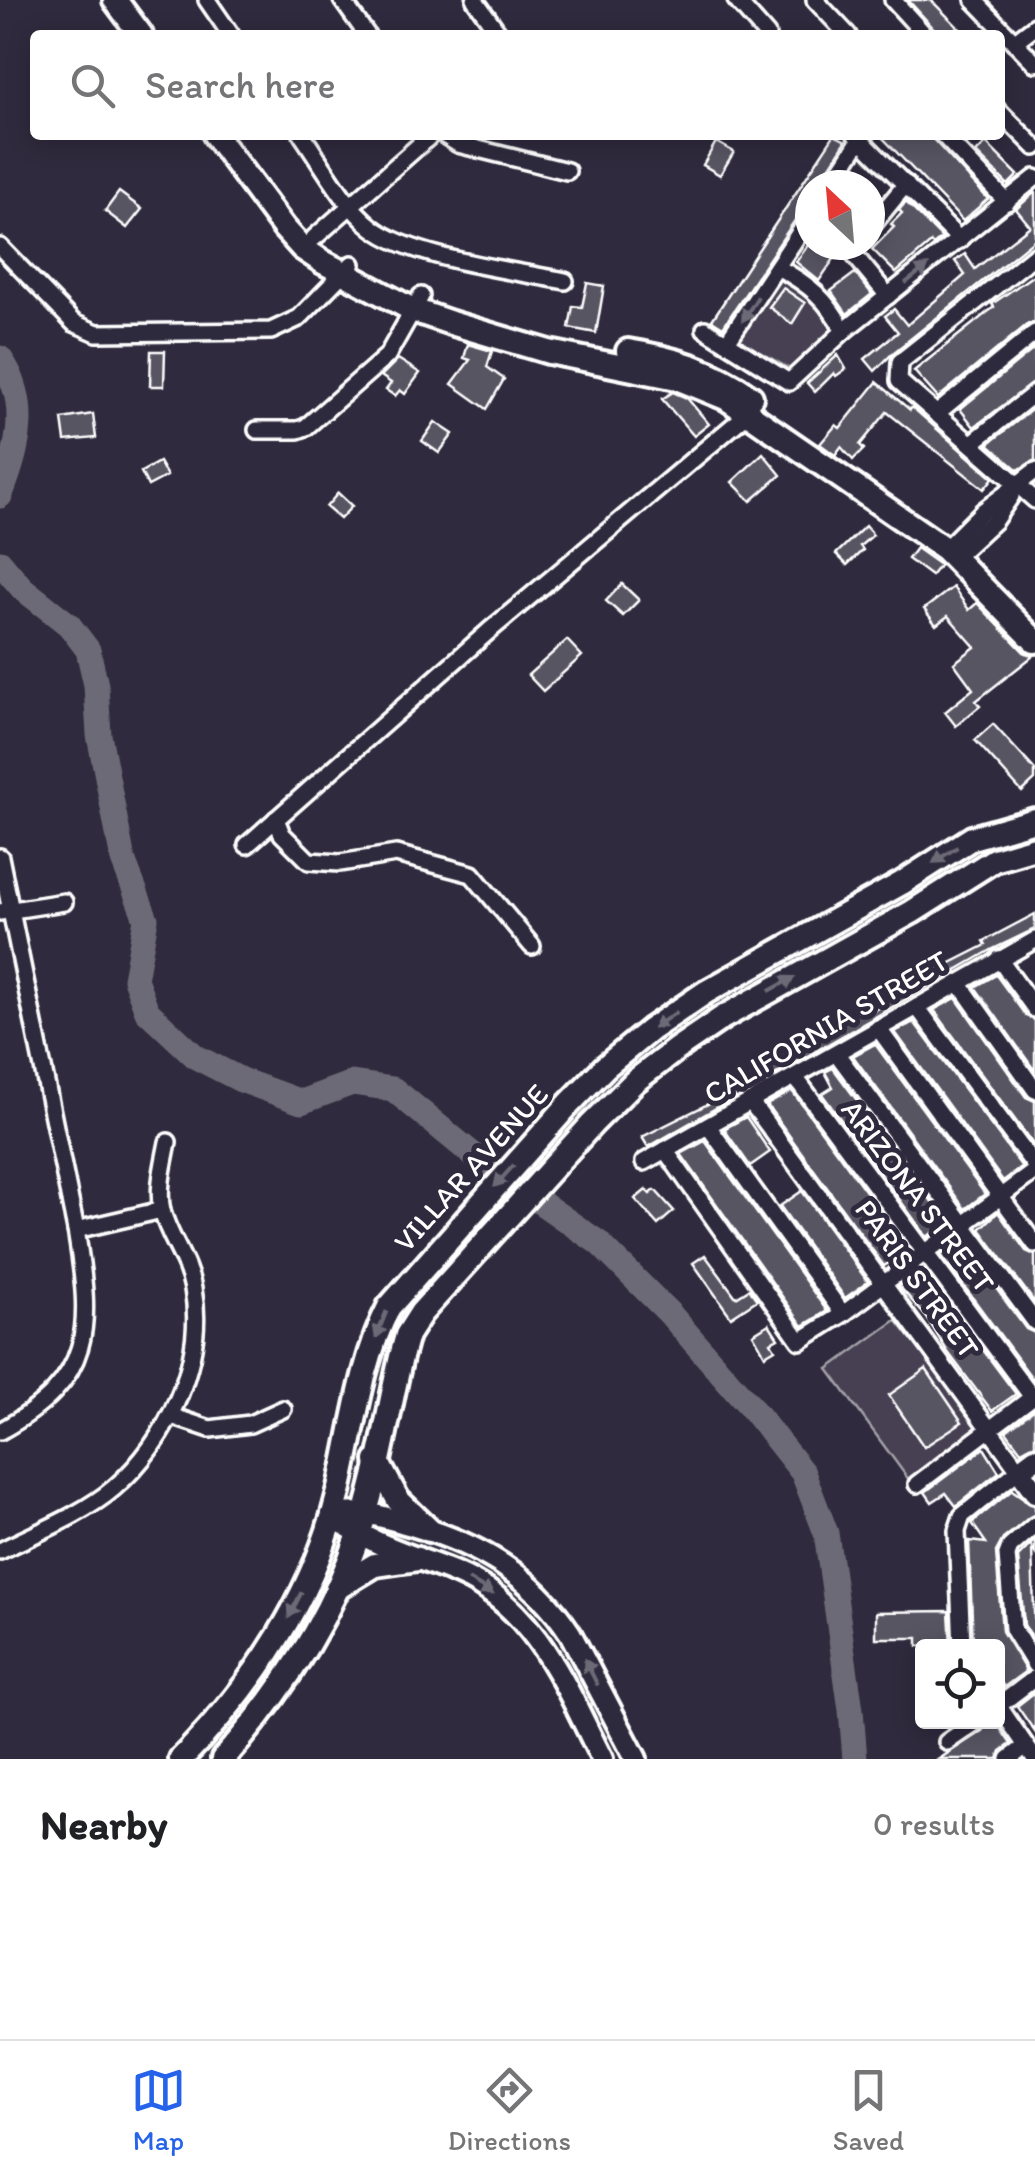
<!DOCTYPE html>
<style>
body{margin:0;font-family:Itim,sans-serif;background:#f6f6f6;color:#202124}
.controls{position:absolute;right:30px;bottom:30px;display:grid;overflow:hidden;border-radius:10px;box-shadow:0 5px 25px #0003}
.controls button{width:90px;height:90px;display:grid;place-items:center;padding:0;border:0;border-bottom:2px solid #e0e0e0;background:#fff;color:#202124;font:50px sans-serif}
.compass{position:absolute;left:795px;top:170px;width:90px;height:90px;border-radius:50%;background:#fff;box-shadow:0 5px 25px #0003;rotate:334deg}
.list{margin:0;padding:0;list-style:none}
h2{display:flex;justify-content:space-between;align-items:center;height:130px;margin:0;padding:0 40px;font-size:42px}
h2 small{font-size:32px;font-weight:400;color:#757577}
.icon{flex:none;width:55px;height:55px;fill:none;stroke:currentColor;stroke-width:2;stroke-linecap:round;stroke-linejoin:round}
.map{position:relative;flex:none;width:1035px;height:1759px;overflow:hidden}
.search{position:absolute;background:#fff;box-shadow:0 5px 25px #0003;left:30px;right:30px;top:30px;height:110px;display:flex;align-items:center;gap:25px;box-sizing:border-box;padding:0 35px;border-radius:10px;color:#757577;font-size:38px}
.sheet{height:280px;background:#fff}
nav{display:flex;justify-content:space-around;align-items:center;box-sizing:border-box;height:140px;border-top:2px solid #e0e0e0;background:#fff;font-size:28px;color:#757577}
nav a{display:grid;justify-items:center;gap:5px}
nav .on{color:#2563eb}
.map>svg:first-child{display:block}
.green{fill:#464152;stroke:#a2a0a8;stroke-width:2.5}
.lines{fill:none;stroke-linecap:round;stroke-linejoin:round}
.river{stroke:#6d6a77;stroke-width:25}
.building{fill:#595564;stroke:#fff;stroke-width:2.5}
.minor-casing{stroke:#fff;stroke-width:22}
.tertiary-casing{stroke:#fff;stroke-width:28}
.secondary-casing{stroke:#fff;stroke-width:30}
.minor{stroke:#2f2a3d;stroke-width:15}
.tertiary{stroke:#2f2a3d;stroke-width:20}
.secondary{stroke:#2f2a3d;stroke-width:22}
.oneway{fill:#6d6a77}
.labels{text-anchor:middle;stroke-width:10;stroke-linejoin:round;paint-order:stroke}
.street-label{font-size:30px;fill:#fff;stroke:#2f2a3d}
</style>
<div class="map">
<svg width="1035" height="1759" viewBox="0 0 1035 1759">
<rect width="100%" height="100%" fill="#2f2a3d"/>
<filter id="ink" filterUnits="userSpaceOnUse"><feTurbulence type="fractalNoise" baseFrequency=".01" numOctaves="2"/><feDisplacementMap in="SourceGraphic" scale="20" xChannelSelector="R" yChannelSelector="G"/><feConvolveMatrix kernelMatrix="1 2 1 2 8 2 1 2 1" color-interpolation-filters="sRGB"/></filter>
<g filter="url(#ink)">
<g class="green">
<path d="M779 273 814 296 836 330 790 369 736 338Z"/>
<path d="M896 1320 980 1426 909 1480 828 1369Z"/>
</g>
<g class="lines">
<g class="river">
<path d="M0 358C31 401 19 450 0 496"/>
<path d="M0 562 22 588 69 625 88 650 96 685 99 735 123 860 146 919 135 979 147 1011 196 1057 241 1080 301 1102 352 1083 393 1089 477 1158 599 1243 670 1314 749 1405 803 1473 826 1533 851 1710 855 1759"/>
</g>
</g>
<g class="building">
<path d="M908 0H931L966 35H940Z"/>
<path d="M834 135 846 141 818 185H810V198L723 327 712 320Z"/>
<path d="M880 135H929L988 199 963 221Z"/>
<path d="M716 142 734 152 720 175 703 165Z"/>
<path d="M986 143 1018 175 1008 185 976 153Z"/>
<path d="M119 192 142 209 127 228 105 211Z"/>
<path d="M1035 192V239L893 353 875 371 865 359 898 332 885 316 894 309 907 325 965 275 955 261 965 254 975 269 1030 226 1016 209Z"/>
<path d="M906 202 942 238 933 245 931 243 896 273 872 249 894 227 891 224 902 213 899 210Z"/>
<path d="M808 245H827L838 253 819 281 796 262Z"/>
<path d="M855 273 872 294 847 314 831 291Z"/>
<path d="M1035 274V322L1028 324 938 398 914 371 994 307 992 304Z"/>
<path d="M587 283 604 286 596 333 569 328 573 306 582 307Z"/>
<path d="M783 288 805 303 792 324 769 307Z"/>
<path d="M468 344 492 351 487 367 504 379 487 409 452 384 470 360 464 358Z"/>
<path d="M1035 348V382L974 427 960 409Z"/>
<path d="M151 351H165L164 386H150Z"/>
<path d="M838 355 846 369 836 376 834 373 815 392 807 383Z"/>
<path d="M398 359 420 373 405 394 400 390 395 396 386 390 391 383 381 376Z"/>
<path d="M877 382 910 410 912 407 993 478 984 489 887 412 860 445 864 449 853 460 841 447 835 455 820 444 836 425 840 428Z"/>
<path d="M673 392 687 398 709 424 694 436 662 399Z"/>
<path d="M1035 407V460L1018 470 988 444Z"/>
<path d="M93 414 96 438 65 441 62 419Z"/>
<path d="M435 422 453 434 439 453 422 441Z"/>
<path d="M763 453 781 475 751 501 732 482Z"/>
<path d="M159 462 167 476 148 486 141 472Z"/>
<path d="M338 493 352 506 340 519 326 507Z"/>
<path d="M865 526 873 535 860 546 863 550 847 565 836 554Z"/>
<path d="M916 548 940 565 931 576 908 559Z"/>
<path d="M622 584 639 600 623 616 606 601Z"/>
<path d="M953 587 969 610 977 603 1024 652 1033 656 976 701 980 706 956 726 945 712 973 689 954 663 975 647 948 616 936 625 924 609Z"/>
<path d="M567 640 582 656 543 691 528 675Z"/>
<path d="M993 724 1035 770V780L1022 792 975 740Z"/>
<path d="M1035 914V929L993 949 757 1085 752 1076 856 1014 865 1011 867 1014 901 995 898 990 911 983 986 945 984 941Z"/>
<path d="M996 975 1026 1016 1035 1020V1071L975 987Z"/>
<path d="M956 998 1026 1097 1035 1101V1147L934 1010Z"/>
<path d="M914 1022 1022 1167 1003 1181 895 1032Z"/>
<path d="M875 1044 985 1194 965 1209 853 1056Z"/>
<path d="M833 1068 947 1222 927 1237 822 1094 833 1087 825 1072Z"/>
<path d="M792 1091 909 1250 884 1266 767 1105Z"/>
<path d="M732 1092 735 1097 648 1147 642 1137Z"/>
<path d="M746 1117 770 1152 750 1166 724 1129Z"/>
<path d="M705 1141 827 1311 803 1326 681 1154Z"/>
<path d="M646 1190 650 1194 655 1190 674 1211 658 1225 635 1199Z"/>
<path d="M802 1191 868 1282 845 1298 780 1206Z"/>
<path d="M998 1212 1026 1251 1035 1255V1303L980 1229Z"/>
<path d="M962 1242 1026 1329 1035 1333 1034 1381 941 1255Z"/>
<path d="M705 1255 736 1297 749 1289 757 1300 731 1317 693 1263Z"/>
<path d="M924 1271 1016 1394 992 1411 947 1351 927 1318 899 1286Z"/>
<path d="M769 1324 778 1338 771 1342 775 1349 765 1355 753 1334Z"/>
<path d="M926 1369 962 1422 924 1447 889 1395Z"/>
<path d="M1035 1409V1444L1021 1451 1006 1431Z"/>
<path d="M984 1448 999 1472 956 1506 946 1493 932 1502 925 1492Z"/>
<path d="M1012 1490 1035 1506V1514L1003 1539 996 1552 1002 1631 1026 1671 1004 1687 998 1678V1646H973L969 1541 986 1543 972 1523Z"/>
<path d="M1035 1540V1553L1032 1548 1035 1643 1024 1625 1018 1557Z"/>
<path d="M949 1611 951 1646H918V1638H876V1612Z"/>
<path d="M1035 1692V1732L1017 1706Z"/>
<path d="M987 1722H996L1011 1744 1001 1751 998 1759H939L982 1731Z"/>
</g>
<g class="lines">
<g class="minor-casing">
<g id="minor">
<path d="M207 0 231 35"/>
<path d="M342 0 367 35"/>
<path d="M475 0 500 35"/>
<path d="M736 0 767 35"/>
<path d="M815 0 848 35"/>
<path d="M893 0 925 35"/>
<path d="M974 0 1035 63"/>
<path d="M1014 42 1035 26"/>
<path d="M1000 112 1035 147"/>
<path d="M302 135C323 165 343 204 372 227 410 258 515 271 565 281"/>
<path d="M444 135 458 144 567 171"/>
<path d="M856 135 960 240"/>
<path d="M943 135 1007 202"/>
<path d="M831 185 860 140"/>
<path d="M870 228 906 184"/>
<path d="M314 238 431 135"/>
<path d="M846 245 888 296"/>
<path d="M0 247 74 323 97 333 271 331 299 318 352 264"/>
<path d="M1035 255 900 362 899 381 1035 500"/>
<path d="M777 267C809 284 827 299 844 331"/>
<path d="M705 329 789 382 844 331 1035 178"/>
<path d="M727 342 810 217"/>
<path d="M936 414 1035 333"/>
<path d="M257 430H298L306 427 387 356 421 296"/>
<path d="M972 443 1035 393"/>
<path d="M945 549 983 511 1035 471"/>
<path d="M954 558 994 521 1011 496"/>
<path d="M276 819 282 834 309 861 340 863 396 854 472 874 532 946"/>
<path d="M247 845 489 631 752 410"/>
<path d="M0 857 76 1230C92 1327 95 1379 0 1431"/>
<path d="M0 912 64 902"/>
<path d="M999 959 1035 1009"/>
<path d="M959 983 1035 1090"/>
<path d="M917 1007 1035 1166"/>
<path d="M878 1028 1035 1244"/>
<path d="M837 1054 1035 1322"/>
<path d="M795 1077 1032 1397"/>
<path d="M750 1101 1019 1470 962 1516 957 1531 962 1646"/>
<path d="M708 1126 843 1314"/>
<path d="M665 1150 800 1341 843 1314 1035 1171"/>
<path d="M644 1162 1035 940"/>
<path d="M76 1230 162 1210"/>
<path d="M171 1416 210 1429 250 1424 283 1409"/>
<path d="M917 1484 1035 1395"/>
<path d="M1035 1525 1010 1547 1007 1555 1013 1629 1035 1665"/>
<path d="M0 1551C36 1533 84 1514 114 1488 167 1442 206 1360 193 1289 188 1260 169 1238 162 1211 157 1189 164 1163 168 1142"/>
<path d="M998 1705 1035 1759"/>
<path d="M998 1706 1035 1678"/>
<path d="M947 1742 976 1722"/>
<path d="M1009 1759 1026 1746"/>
</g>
</g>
<g class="tertiary-casing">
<g id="tertiary">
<path d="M1035 1458 1019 1470 1035 1492"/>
<path d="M332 1515C370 1510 379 1516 415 1526 480 1545 532 1575 570 1633L636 1759"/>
<path d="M332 1515C371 1546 412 1555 458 1574 536 1607 566 1688 602 1759"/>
</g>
</g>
<g class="secondary-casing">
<g id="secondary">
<path d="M115 0 141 35"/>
<path d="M215 135 284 228 302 248 323 262 413 310 451 323 549 352 677 378 726 398 945 549 1035 641"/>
<path d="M628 351C673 358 714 370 751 397"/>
<path d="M377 1461 398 1500 429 1530"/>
<path d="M337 1588 375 1565 417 1559"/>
<path d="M181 1759C254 1685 315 1594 339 1492 353 1433 361 1361 389 1307L569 1104 605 1067 650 1030 706 992 902 883 972 838 1035 820"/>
<path d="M223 1759C282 1693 329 1621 358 1537 378 1479 387 1417 401 1357L407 1335 421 1313 592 1124 635 1081 678 1048 722 1018 912 912 994 860 1035 848"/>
</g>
</g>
<use href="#minor" class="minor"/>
<use href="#tertiary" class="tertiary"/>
<use href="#secondary" class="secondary"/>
</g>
<defs><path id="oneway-solid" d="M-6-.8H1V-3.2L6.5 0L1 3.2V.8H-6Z" transform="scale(2.5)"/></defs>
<g class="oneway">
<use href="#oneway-solid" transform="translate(917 274) rotate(-38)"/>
<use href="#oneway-solid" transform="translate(750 309) rotate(123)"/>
<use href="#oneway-solid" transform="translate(945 855) rotate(147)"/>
<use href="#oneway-solid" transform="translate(782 984) rotate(-29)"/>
<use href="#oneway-solid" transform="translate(665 1020) rotate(146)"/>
<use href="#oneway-solid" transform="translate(504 1176) rotate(132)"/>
<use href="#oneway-solid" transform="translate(381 1325) rotate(112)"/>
<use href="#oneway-solid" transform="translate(481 1587) rotate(31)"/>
<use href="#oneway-solid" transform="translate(295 1605) rotate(117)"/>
<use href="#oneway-solid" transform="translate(591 1672) rotate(-117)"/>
</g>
</g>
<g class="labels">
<g class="street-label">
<text transform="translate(826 1027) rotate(-30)" y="10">CALIFORNIA STREET</text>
<text transform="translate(471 1168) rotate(-48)" y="10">VILLAR AVENUE</text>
<text transform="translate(918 1196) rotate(53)" y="10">ARIZONA STREET</text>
<text transform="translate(917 1279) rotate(54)" y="10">PARIS STREET</text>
</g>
</g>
</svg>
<div class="controls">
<button><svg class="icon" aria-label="locate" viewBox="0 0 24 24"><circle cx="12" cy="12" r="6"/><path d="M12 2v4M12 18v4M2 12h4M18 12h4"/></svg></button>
</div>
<svg class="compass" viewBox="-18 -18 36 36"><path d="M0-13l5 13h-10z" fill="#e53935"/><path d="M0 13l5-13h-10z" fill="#757577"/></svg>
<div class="search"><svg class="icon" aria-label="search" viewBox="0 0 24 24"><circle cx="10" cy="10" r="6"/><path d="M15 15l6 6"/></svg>Search here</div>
</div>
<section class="sheet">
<h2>Nearby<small>0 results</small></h2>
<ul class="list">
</ul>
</section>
<nav>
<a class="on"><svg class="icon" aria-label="map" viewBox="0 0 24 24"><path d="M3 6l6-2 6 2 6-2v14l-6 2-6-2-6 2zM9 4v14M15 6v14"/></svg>Map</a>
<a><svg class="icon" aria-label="directions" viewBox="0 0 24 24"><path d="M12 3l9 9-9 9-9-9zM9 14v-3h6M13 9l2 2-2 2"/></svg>Directions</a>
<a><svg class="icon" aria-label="saved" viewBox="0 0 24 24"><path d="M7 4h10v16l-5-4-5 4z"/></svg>Saved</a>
</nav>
